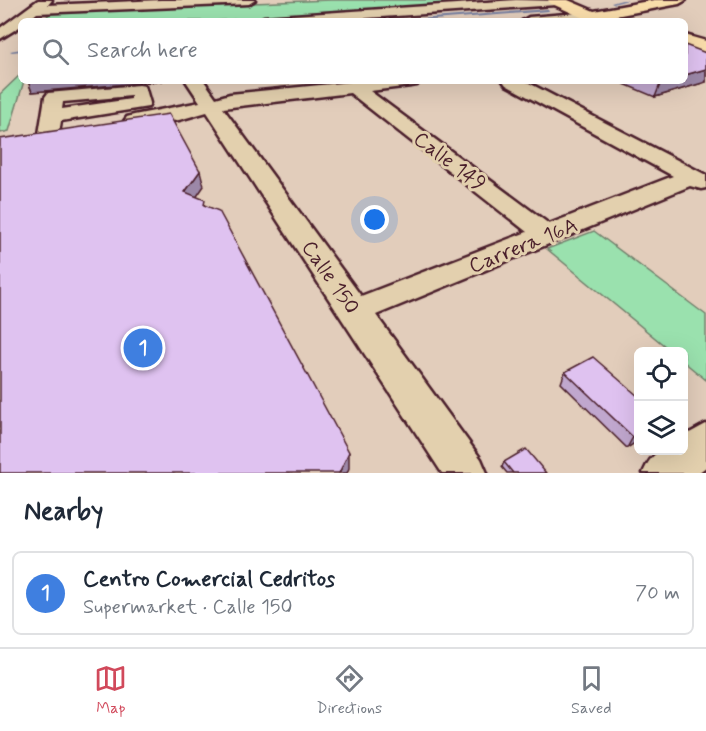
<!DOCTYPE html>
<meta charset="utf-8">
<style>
body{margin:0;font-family:Mynerve,sans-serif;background:#f2f2f3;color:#1f2937}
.controls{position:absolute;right:18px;bottom:18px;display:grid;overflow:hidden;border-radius:9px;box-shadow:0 6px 24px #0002}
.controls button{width:54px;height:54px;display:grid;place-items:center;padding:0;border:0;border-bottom:2px solid #e0e1e3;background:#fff;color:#1f2937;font:30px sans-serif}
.you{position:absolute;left:375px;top:220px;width:21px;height:21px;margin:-15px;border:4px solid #fff;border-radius:50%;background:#1a73e8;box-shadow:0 0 0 9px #1a73e833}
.badge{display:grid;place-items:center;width:39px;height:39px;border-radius:50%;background:#d1495b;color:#fff;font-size:20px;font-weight:700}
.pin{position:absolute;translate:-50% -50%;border:3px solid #fff;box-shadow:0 2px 6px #0006}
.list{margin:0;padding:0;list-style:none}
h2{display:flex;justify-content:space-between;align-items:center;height:78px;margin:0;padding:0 24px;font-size:26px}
h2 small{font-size:20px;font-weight:400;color:#747a83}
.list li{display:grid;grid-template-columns:39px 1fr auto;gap:18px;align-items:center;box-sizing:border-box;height:84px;margin:0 12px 12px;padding:0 12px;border:2px solid #e0e1e3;border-radius:9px}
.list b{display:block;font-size:22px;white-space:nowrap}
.list p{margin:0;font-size:20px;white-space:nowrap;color:#747a83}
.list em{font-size:20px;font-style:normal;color:#747a83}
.icon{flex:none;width:33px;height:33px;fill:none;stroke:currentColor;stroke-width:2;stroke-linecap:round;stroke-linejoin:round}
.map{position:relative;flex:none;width:706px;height:473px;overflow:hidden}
.search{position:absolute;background:#fff;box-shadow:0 6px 24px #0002;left:18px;right:18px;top:18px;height:66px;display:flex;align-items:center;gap:15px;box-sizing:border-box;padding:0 21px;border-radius:9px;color:#747a83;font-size:22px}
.sheet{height:174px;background:#fff}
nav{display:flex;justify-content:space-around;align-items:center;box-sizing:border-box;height:84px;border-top:2px solid #e0e1e3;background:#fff;font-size:16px;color:#747a83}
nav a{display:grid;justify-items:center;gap:3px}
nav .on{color:#d1495b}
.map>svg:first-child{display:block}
.green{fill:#9ae1ae;stroke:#72806c;stroke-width:1.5}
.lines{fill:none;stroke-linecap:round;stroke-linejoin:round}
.stream{fill:#767e9f;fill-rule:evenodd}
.minor-casing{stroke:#4a1f2b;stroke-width:5}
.major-casing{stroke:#4a1f2b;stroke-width:5}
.minor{fill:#e3d0ae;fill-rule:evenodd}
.major{fill:#f9ddab;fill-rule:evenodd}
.wall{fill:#c0a7ce;stroke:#4a1f2b;stroke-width:1.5}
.shaded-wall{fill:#9c88a8;stroke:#4a1f2b;stroke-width:1.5}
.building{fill:#dfc2f0;stroke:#4a1f2b;stroke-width:1.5}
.labels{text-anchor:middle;stroke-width:6;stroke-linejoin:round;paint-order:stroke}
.street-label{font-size:21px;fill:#4a1f2b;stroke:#e3d0ae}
</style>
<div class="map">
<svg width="706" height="473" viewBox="0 0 706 473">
<rect width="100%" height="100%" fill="#e2cdbb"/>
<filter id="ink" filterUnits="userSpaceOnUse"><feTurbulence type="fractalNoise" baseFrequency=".0167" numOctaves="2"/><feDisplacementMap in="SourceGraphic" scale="12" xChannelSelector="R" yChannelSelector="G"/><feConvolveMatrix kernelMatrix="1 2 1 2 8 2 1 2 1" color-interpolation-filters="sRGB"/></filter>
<g filter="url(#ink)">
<g class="green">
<path d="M330 0H444L450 5 213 21H43L52 11Z"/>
<path d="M21 74V81H24L9 131 0 133V94Z"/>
<path d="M594 231 706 315V380L684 362V352L671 351 547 249Z"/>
</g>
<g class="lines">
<g class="stream">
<path d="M622 0H628L613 4 611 3Z"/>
<path d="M548 9 549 11 420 21H403L405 20Z"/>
<path d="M21 49V51L12 52 10 51Z"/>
</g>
<g class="minor-casing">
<g id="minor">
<path d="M38 0H52L48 5 161 0H255L249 4 37 13 27 21H21V26L0 39V28Z"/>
<path d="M516 0 562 1 556 5 322 21H257L264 17Z"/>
<path d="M591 12 596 13 598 16 596 19 522 21 529 17Z"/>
<path d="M186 81H204L216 98 230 94 361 81H420L417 85 411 86 370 91 549 224 673 176 506 85 503 81H525L706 175V188L701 189 690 186 376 315 481 459 487 473H442L207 112 179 120 134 127 127 125 124 121 127 117 134 115 200 102ZM350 93 527 232 361 296 223 108Z"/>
<path d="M139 85 145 86 150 103 148 107 61 121 59 134 56 138 49 140 42 138 39 134 45 97 48 93ZM131 96V99L62 109 63 102Z"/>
<path d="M706 424V467L698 473H643C653 450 660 450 684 450V436Z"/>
</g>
</g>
<g class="major-casing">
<g id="major">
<path d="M548 0H568L594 11 654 0H686L679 4 610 17 612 21H590L550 3Z"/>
<path d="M685 35 706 41V53L685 46Z"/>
</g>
</g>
<use href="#minor" class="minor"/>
<use href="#major" class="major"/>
</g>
<g class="wall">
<path d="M706 53V82L655 97 617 81H685Z"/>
<path d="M28 81H163L32 92Z"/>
<path d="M565 372 639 397V440L627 448 561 383Z"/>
<path d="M504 462 546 473H507L502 467Z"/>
</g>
<g class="shaded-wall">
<path d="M706 69V82L655 97 661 82 685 81V75Z"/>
<path d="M28 81H138L139 83 32 92Z"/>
<path d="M200 171 204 186 189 208 185 192Z"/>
<path d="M639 434V440L627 448 633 437Z"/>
<path d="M349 452V468L347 473H339Z"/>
</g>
<g class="building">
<path d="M609 19 615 21H598Z"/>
<path d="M685 45 706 53V69L685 75Z"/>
<path d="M169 114 200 171 185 192 205 200 204 205 219 211 349 452 339 473H0V139Z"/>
<path d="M593 357 639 397V434L633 437 565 372Z"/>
<path d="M526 449 546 473H513L504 462Z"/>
</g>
</g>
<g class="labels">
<g class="street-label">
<text transform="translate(450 161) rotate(37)" y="7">Calle 149</text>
<text transform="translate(523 245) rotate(-22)" y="7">Carrera 16A</text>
<text transform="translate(331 277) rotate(55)" y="7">Calle 150</text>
</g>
</g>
</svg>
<div class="controls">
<button><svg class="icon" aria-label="locate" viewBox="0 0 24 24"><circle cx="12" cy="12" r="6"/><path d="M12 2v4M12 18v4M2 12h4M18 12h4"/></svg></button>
<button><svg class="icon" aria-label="layers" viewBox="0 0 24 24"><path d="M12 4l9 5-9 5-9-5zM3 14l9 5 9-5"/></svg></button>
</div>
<div class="you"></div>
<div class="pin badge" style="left:143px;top:348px;background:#3f7fe0">1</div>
<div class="search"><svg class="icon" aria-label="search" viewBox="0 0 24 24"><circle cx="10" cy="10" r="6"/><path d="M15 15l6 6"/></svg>Search here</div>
</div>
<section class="sheet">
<h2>Nearby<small></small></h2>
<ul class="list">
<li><span class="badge" style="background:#3f7fe0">1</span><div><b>Centro Comercial Cedritos</b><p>Supermarket · Calle 150</p></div><em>70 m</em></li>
</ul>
</section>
<nav>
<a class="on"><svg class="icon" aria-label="map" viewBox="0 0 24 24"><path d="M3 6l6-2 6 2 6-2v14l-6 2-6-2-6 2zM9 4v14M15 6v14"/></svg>Map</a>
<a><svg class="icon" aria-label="directions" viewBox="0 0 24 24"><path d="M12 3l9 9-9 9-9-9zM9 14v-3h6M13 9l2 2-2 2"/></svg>Directions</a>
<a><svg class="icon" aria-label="saved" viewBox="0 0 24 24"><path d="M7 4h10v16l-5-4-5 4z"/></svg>Saved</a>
</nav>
